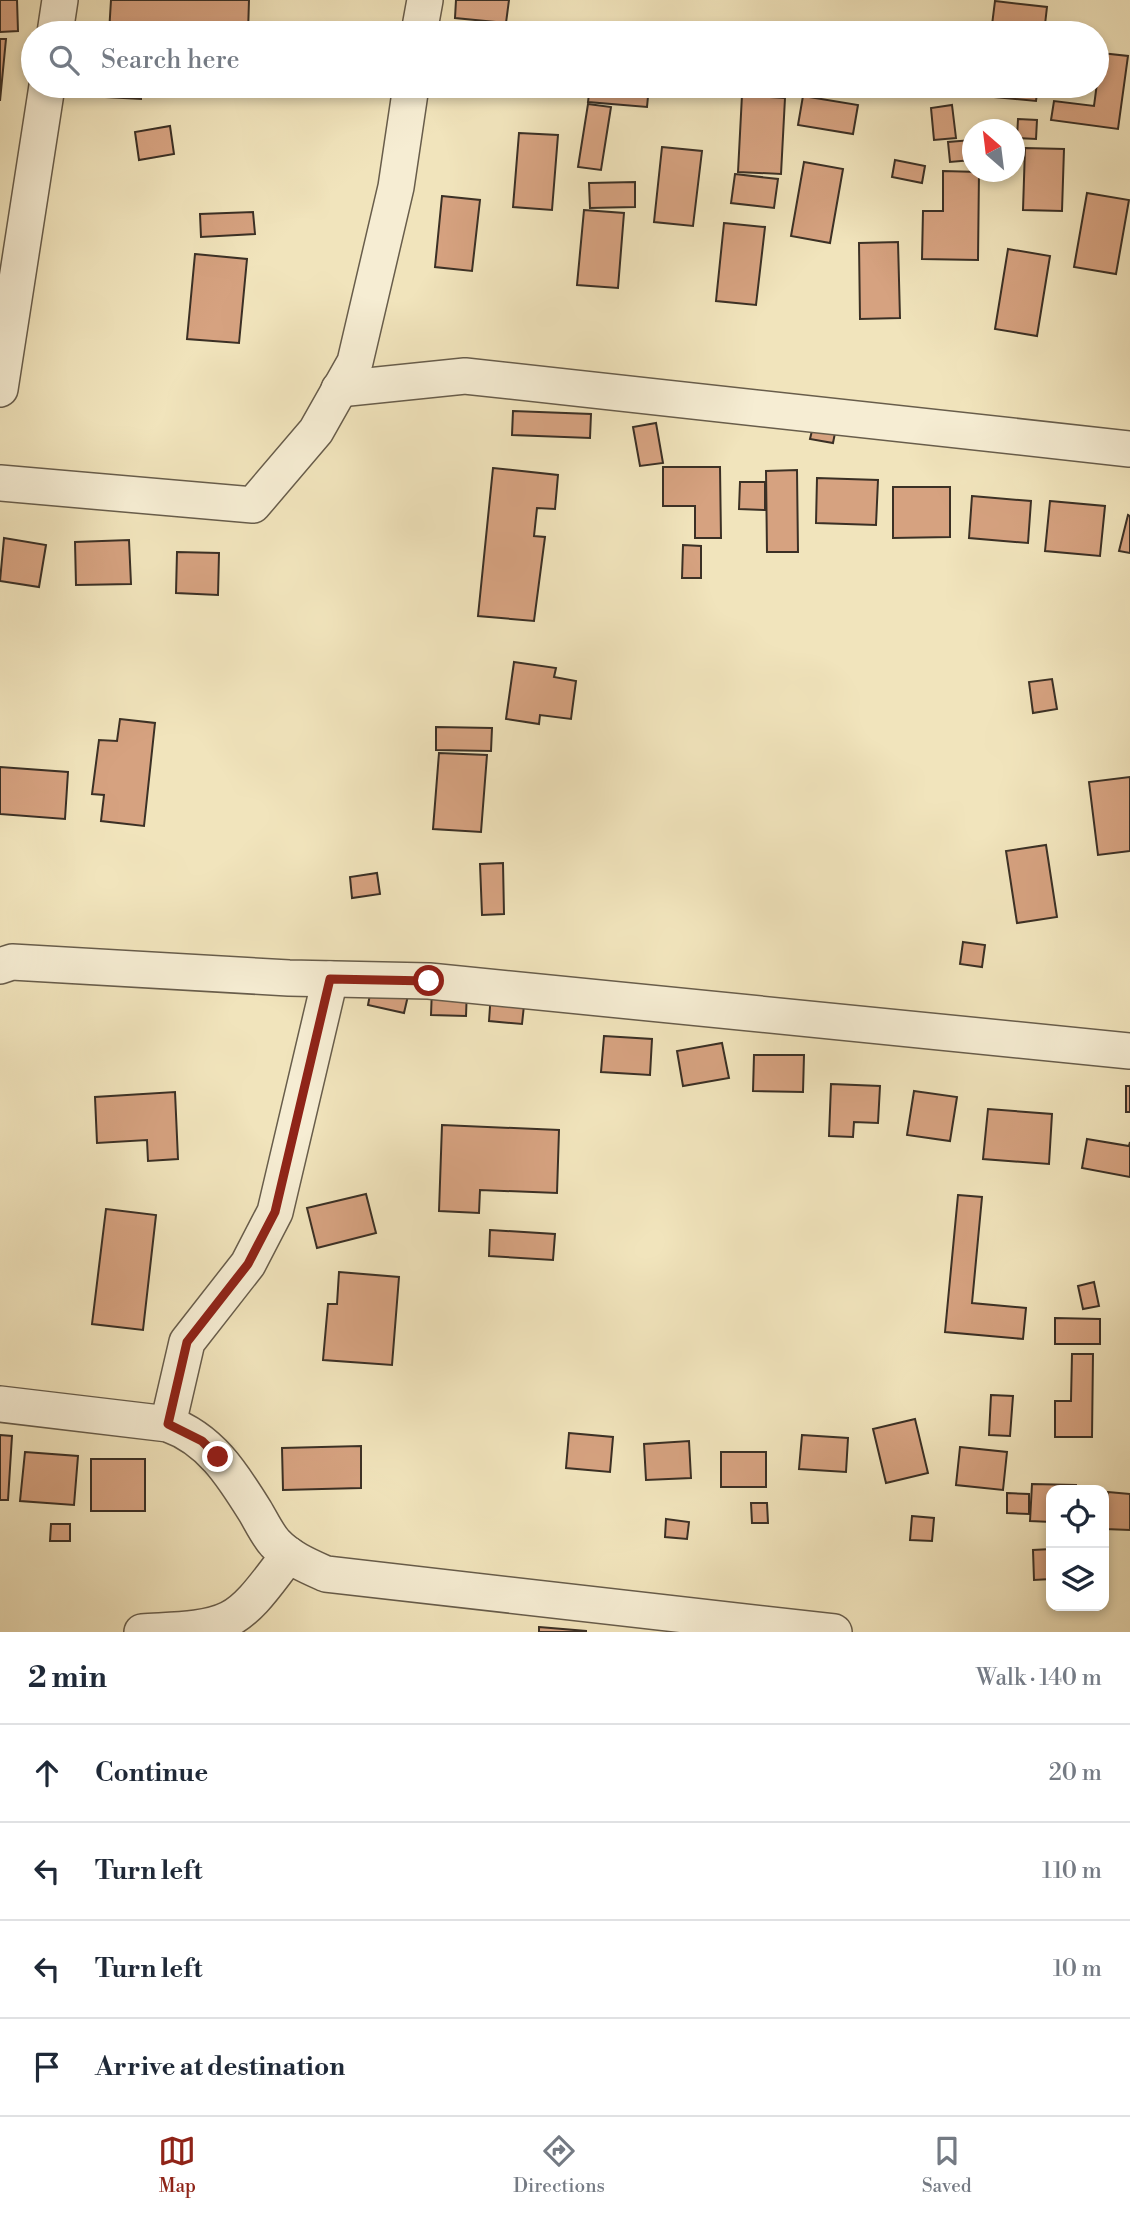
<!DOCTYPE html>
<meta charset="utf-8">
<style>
body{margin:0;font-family:"Libre Bodoni",serif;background:#f6f6f7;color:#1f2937}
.controls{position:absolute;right:21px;bottom:21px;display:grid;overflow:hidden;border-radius:14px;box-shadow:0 4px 10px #0003}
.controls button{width:63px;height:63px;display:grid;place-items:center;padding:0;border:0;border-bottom:2px solid #e0e1e3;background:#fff;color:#1f2937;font:35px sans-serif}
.compass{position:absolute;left:962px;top:119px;width:63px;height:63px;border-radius:50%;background:#fff;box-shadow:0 4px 10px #0003;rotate:332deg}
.stop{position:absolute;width:21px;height:21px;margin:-16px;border:5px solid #8f2418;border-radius:50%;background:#fff}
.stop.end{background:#8f2418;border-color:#fff;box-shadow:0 2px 7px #0008}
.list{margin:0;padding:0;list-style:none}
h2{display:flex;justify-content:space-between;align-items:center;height:91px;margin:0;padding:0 28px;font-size:30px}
h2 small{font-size:23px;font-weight:400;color:#747a83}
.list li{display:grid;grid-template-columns:46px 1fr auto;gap:21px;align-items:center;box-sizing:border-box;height:98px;padding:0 28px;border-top:2px solid #e0e1e3}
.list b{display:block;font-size:26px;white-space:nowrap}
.list em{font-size:23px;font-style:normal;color:#747a83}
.icon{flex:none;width:38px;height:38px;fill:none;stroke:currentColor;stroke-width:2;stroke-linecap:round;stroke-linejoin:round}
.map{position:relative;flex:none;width:1130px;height:1632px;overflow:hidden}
.search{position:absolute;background:#fff;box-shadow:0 4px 10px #0003;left:21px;right:21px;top:21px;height:77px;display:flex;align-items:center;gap:18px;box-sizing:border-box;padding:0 24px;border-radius:38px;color:#747a83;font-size:26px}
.sheet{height:483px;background:#fff}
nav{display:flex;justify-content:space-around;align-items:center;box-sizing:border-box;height:98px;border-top:2px solid #e0e1e3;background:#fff;font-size:19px;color:#747a83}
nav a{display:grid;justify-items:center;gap:4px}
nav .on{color:#8f2418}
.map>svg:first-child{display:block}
.building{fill:#d6a280;stroke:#3b3025;stroke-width:2}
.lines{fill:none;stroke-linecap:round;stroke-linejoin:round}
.minor-casing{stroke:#685d4b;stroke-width:38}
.minor{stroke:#f6edd3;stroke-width:35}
.route{stroke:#8f2418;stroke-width:9}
</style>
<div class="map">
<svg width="1130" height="1632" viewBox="0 0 1130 1632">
<rect width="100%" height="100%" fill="#f1e4bc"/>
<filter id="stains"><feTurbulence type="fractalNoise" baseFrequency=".00286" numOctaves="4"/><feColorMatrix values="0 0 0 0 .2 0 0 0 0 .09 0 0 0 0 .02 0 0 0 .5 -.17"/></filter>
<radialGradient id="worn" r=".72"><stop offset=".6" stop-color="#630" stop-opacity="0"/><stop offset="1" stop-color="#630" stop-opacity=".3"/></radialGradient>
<g class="building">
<path d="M0 0H17L18 31 0 32Z"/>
<path d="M111 0H249L248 33H109Z"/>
<path d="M456 0H509L506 23 455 18Z"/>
<path d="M995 1 1047 7 1044 33H991Z"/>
<path d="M0 39H6L0 101Z"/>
<path d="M1101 53 1128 56 1118 129 1051 120 1054 101 1094 106Z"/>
<path d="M107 86H141V99L106 97Z"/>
<path d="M590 86H649L647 107 588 102Z"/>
<path d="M985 86H1038L1036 101 984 96Z"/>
<path d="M742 95 785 98 781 174 738 172Z"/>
<path d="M803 96 858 105 853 134 798 125Z"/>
<path d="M588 104 611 107 601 170 578 167Z"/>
<path d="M952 105 956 138 934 140 931 108Z"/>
<path d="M1018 119 1037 120 1036 139 1017 138Z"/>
<path d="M170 126 174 154 139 160 135 132Z"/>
<path d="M519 133 558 135 552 210 513 207Z"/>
<path d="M972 140V160L950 162 948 142Z"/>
<path d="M662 147 702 151 693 226 654 222Z"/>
<path d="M1025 148 1064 149 1062 211 1023 210Z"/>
<path d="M895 160 925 166 922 183 892 177Z"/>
<path d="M804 162 843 169 830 243 791 236Z"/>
<path d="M943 171 979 172 978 260 922 259 923 211H943Z"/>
<path d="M735 174 778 179 774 208 731 203Z"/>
<path d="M635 182V207L590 208 589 183Z"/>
<path d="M1087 193 1129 200 1116 274 1074 267Z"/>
<path d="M442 196 480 200 472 271 435 267Z"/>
<path d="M584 210 624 213 618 288 577 285Z"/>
<path d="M253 212 255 234 201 237 200 214Z"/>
<path d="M724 223 765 227 756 305 716 301Z"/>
<path d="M898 242 900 318 860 319 859 243Z"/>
<path d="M1008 249 1050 256 1037 336 995 329Z"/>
<path d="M195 254 247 259 239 343 187 339Z"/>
<path d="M513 411 591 414 590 438 512 435Z"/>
<path d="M815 418 837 423 833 443 810 439Z"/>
<path d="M656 423 663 463 640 466 633 427Z"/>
<path d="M663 467H720L721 538H695V506H663Z"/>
<path d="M493 468 558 475 555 509 537 508 534 536 545 537 534 621 478 616Z"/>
<path d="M797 470 798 552H767L766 471Z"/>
<path d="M817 478 878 480 876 525 816 523Z"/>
<path d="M740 482H765V510L739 509Z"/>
<path d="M893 487H950V537L893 538Z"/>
<path d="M972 496 1031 501 1028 543 969 538Z"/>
<path d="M1050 501 1105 506 1100 556 1045 551Z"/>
<path d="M1128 515 1130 516V553L1119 551Z"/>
<path d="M4 538 46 545 39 587 0 581Z"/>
<path d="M129 540 131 584 76 585 75 542Z"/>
<path d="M683 545 701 546V578H682Z"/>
<path d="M177 552 219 553 218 595 176 593Z"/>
<path d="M514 662 556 668 554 677 576 681 571 719 540 715 539 724 506 719Z"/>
<path d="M1052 679 1057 709 1033 713 1029 682Z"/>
<path d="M120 719 155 723 144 826 101 821 104 795 92 794 99 740 117 741Z"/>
<path d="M436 727 492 728 491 751 436 750Z"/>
<path d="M439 753 487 755 481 832 433 829Z"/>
<path d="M0 767 68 772 65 819 0 814Z"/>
<path d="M1130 777V851L1098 855 1089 782Z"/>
<path d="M1046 845 1057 917 1017 923 1006 851Z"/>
<path d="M503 863 504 914 482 915 480 864Z"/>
<path d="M377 873 380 894 352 898 350 877Z"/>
<path d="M963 942 985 945 982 967 960 964Z"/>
<path d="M373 979 410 987 404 1013 368 1005Z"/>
<path d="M432 988 467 989 466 1016 431 1015Z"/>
<path d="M491 993 525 996 522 1024 489 1021Z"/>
<path d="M604 1036 652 1039 650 1075 601 1072Z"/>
<path d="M722 1043 729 1078 683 1086 677 1051Z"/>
<path d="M754 1055H804L803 1092 753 1091Z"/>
<path d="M831 1084 880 1086 878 1123 854 1122 853 1137 829 1136Z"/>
<rect x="1126" y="1086" width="4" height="26"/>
<path d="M914 1091 957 1097 950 1141 907 1135Z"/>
<path d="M175 1092 178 1159 148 1161 147 1140 97 1143 95 1097Z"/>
<path d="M988 1109 1052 1114 1049 1164 983 1159Z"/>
<path d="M442 1125 559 1130 557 1193 480 1190 479 1213 439 1211Z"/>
<path d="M1087 1139 1129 1146 1130 1142V1177L1082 1168Z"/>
<path d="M366 1194 376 1233 317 1248 307 1208Z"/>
<path d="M958 1195 982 1197 972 1303 1026 1308 1023 1339 945 1332Z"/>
<path d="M106 1209 156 1215 143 1330 92 1324Z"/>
<path d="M490 1230 555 1234 553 1260 489 1256Z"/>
<path d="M339 1272 399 1277 392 1365 323 1360 328 1304H337Z"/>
<path d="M1094 1282 1099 1306 1083 1309 1078 1286Z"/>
<path d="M1055 1318 1100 1319V1344H1055Z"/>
<path d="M1072 1354H1093L1092 1437H1055V1401H1071Z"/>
<path d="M991 1395 1013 1396 1010 1436 989 1435Z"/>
<path d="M915 1419 928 1473 886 1483 873 1429Z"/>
<path d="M569 1433 613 1437 610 1472 566 1468Z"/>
<path d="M0 1435 12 1436 8 1500H0Z"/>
<path d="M802 1435 848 1438 846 1472 799 1469Z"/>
<path d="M689 1441 691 1478 646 1480 644 1444Z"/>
<path d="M361 1446V1488L283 1490 282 1448Z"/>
<path d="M960 1447 1007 1452 1003 1490 956 1485Z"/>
<path d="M25 1452 78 1456 74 1505 20 1501Z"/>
<rect x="721" y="1452" width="45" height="35"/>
<rect x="91" y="1459" width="54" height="52"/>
<path d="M1032 1484 1076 1485V1490H1051V1522L1030 1521Z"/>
<path d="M1108 1492 1130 1494V1530L1105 1529Z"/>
<path d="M1007 1493 1029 1494V1514L1007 1513Z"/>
<path d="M751 1503H767L768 1523H752Z"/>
<path d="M912 1516 934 1518 932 1541 910 1540Z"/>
<path d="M666 1519 689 1522 687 1539 665 1537Z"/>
<path d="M51 1524H70V1541H50Z"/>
<path d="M1051 1549V1579L1034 1580 1033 1550Z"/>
<path d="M539 1627 586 1631V1632H539Z"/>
</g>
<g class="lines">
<g class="minor-casing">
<g id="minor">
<path d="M55 33 60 0"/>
<path d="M419 33 425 0"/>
<path d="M0 389 47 86"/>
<path d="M339 389 465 376 1130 449"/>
<path d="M0 483 253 505 316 431 355 362 396 187 411 86"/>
<path d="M0 966 12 962 289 978 429 981 1130 1051"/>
<path d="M0 1404 168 1424C210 1439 232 1474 255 1511 261 1521 267 1534 275 1543 289 1558 308 1566 326 1574L834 1632"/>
<path d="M168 1424 187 1342 248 1264 275 1212 330 979"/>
<path d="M142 1632C169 1630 205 1631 229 1619 253 1607 272 1575 289 1555"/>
</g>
</g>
<use href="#minor" class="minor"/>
</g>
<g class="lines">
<path class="route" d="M218 1457 202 1441 168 1424 187 1342 248 1264 275 1212 330 979 429 981"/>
</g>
<rect width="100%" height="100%" filter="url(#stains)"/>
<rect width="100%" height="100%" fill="url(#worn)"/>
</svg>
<div class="controls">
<button><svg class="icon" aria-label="locate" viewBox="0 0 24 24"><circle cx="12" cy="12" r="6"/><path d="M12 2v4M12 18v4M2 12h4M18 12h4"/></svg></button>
<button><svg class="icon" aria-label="layers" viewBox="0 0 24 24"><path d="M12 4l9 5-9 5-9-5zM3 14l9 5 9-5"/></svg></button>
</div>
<svg class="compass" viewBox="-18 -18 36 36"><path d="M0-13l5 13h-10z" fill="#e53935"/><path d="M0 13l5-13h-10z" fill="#747a83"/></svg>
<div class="stop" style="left:429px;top:981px"></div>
<div class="stop end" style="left:218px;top:1457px"></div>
<div class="search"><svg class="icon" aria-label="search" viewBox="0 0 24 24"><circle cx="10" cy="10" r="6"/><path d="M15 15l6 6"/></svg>Search here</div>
</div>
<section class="sheet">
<h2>2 min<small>Walk · 140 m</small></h2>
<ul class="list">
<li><svg class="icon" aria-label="ahead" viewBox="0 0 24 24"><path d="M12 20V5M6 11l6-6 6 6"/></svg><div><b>Continue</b></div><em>20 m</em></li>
<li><svg class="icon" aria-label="left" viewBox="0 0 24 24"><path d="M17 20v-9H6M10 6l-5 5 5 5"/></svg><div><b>Turn left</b></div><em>110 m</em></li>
<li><svg class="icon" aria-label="left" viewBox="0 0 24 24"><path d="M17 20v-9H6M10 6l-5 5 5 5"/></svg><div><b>Turn left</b></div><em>10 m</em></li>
<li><svg class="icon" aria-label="arrive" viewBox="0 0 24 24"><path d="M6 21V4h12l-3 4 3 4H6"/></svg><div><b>Arrive at destination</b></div></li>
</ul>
</section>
<nav>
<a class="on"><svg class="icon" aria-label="map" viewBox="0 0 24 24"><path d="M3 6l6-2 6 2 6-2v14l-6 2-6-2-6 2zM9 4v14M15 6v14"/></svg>Map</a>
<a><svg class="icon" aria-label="directions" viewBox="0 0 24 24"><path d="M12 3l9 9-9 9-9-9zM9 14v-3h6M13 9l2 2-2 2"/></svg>Directions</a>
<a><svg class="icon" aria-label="saved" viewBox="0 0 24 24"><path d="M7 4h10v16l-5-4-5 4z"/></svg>Saved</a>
</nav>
